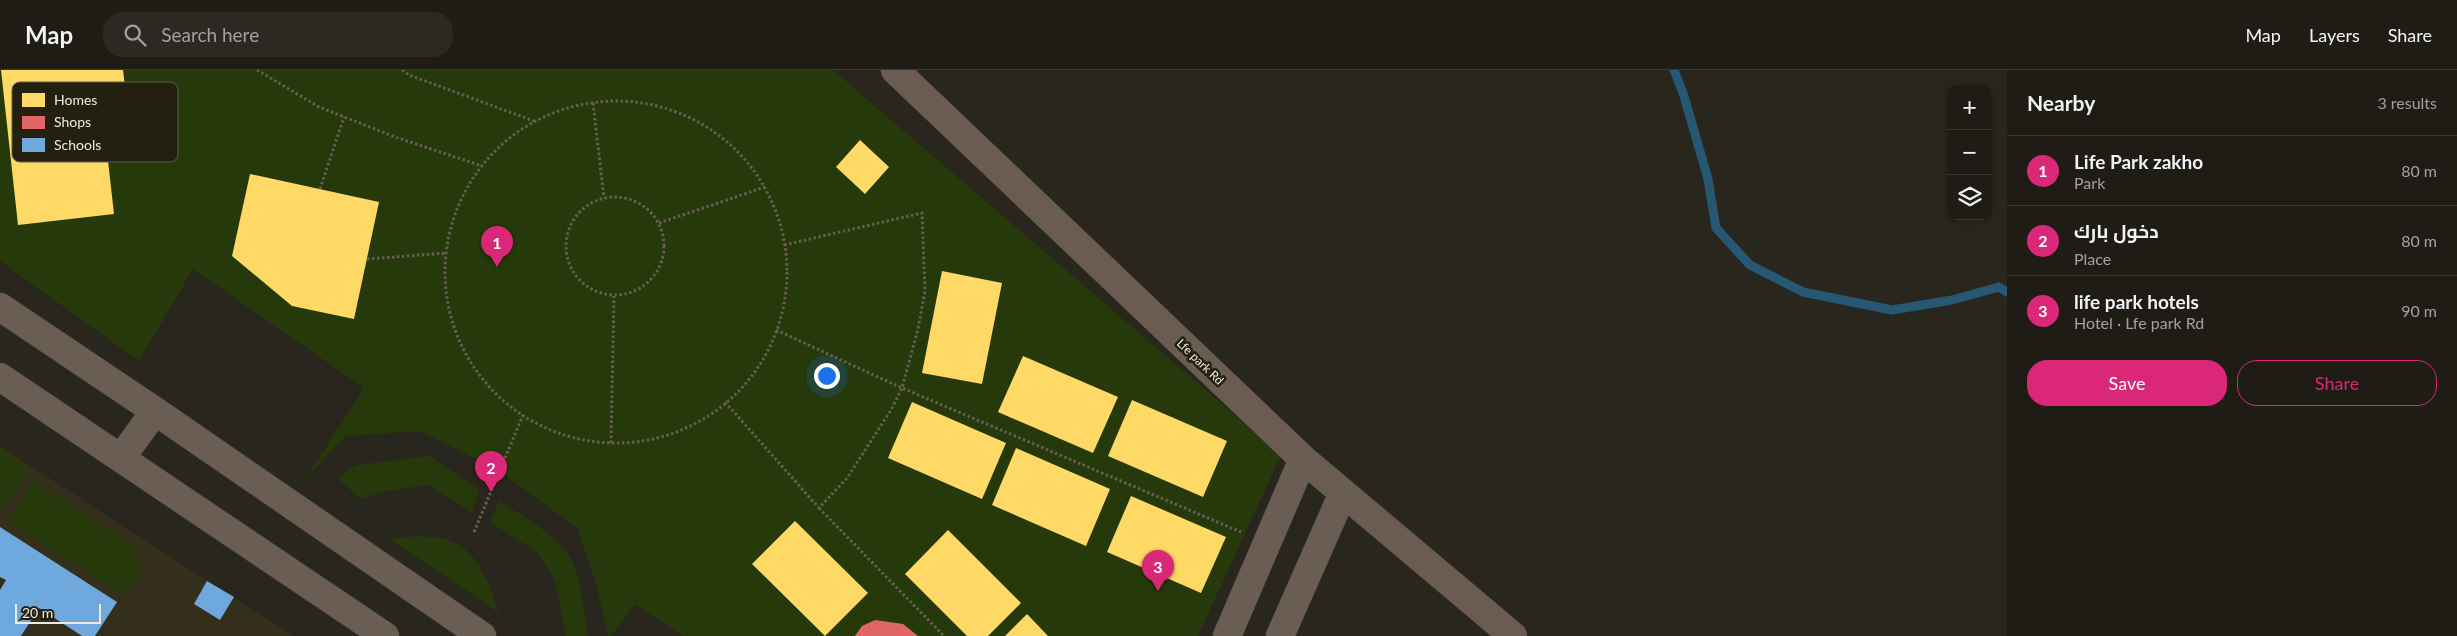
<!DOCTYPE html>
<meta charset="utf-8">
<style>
body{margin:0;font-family:Lato,Cairo,sans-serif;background:#2c2923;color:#f1f3f6}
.controls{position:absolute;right:15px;top:15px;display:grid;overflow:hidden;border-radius:10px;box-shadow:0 2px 8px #0003}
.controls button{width:45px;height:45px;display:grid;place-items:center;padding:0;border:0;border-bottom:1px solid #3c3a35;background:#1f1c16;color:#f1f3f6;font:25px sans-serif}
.scale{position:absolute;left:15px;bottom:12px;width:86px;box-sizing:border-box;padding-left:5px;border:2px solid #edeae0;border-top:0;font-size:14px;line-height:18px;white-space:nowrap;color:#edeae0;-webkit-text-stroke:4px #242010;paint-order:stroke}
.you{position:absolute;left:826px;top:305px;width:18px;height:18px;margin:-12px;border:4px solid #fff;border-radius:50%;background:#1a73e8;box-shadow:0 0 0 8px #1a73e833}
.badge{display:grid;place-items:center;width:32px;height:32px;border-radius:50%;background:#db2777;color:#fff;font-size:16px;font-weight:700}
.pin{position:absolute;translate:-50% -41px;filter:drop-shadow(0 1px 2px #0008)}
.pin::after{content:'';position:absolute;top:26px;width:18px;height:15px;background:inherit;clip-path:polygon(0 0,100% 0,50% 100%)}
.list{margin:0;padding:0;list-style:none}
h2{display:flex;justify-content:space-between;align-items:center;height:65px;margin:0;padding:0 20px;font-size:21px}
h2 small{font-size:16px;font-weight:400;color:#a1a1a1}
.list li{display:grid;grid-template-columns:32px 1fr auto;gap:15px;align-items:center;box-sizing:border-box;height:70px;padding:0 20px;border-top:1px solid #3c3a35}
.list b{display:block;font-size:19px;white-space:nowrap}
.list p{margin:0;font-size:16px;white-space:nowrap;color:#a1a1a1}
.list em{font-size:16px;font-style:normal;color:#a1a1a1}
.actions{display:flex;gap:10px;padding:15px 20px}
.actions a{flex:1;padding:11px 0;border:1px solid #db2777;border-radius:20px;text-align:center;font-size:18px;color:#db2777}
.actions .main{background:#db2777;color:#fff}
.icon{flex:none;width:28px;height:28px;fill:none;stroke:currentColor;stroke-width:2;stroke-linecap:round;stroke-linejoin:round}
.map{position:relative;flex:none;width:2007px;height:566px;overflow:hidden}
header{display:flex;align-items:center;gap:30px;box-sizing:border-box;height:70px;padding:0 25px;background:#1f1c16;border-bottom:1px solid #3c3a35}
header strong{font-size:24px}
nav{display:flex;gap:28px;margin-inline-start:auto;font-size:18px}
.search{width:350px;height:45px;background:#2c2923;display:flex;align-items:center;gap:12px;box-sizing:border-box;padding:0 18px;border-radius:20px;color:#a1a1a1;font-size:19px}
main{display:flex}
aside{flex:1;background:#1f1c16}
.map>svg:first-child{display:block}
.built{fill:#332f1a}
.green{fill:#26390a}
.homes{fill:#ffd966}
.shops{fill:#e06666}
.schools{fill:#6fa8dc}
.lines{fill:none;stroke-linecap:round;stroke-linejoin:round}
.stream{stroke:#265874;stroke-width:9}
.minor-casing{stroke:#44413a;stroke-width:29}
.major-casing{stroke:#44413a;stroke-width:29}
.path{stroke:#685d55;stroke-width:3;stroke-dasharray:2.5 2.5;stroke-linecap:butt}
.minor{stroke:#6b5c52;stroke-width:28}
.major{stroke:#6a5d54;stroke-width:28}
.labels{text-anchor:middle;stroke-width:5;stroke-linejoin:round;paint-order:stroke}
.street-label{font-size:12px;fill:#edeae0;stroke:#242010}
.key{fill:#242010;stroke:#605d4e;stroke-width:1}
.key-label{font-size:14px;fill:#edeae0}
</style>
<header>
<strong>Map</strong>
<div class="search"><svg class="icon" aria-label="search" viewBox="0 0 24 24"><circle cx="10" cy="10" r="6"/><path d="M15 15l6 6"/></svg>Search here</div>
<nav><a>Map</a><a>Layers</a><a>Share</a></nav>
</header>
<main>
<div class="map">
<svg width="2007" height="566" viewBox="0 0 2007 566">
<rect width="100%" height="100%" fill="#29261e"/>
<path class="built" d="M0 376 207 511 294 566H0Z"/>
<g class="green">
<path d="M0 0H833L1281 385 1198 566H683L635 534 611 566H608L596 513 577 458 495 398 420 361 345 366 304 411 364 318 193 199 139 291 0 191Z"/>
<path d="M0 377 30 398 0 441Z"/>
<path d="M429 386 479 420 472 442 428 415 386 421 360 429 338 408 356 395Z"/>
<path d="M33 411 139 479 132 490 144 497 125 526 8 451Z"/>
<path d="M499 431C522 446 547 459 565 480 580 497 585 543 588 566H566L555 511 538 483 490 452Z"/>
<path d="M418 466C425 467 434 467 441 468 477 475 489 513 499 543L390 469Z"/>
</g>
<g class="homes">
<path d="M1 0H123L126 25 101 28 114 144 18 155Z"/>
<path d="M860 70 889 97 865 124 836 97Z"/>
<path d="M250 104 379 132 354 249 292 236 232 186Z"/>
<path d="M942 201 1002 213 982 314 922 303Z"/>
<path d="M1023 286 1118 327 1093 383 998 342Z"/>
<path d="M1132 330 1227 371 1203 427 1108 386Z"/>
<path d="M912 332 1006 373 982 429 888 388Z"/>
<path d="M1016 378 1110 419 1086 476 992 435Z"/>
<path d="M1131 426 1226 467 1201 523 1107 482Z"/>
<path d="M795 451 868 523 825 566 752 494Z"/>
<path d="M948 460 1021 533 988 566H967L905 504Z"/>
<path d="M1027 544 1048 566H1005Z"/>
</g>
<path class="shops" d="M875 550 903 554 918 566H855L862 556Z"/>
<g class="schools">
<path d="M0 457 117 532 95 566H82L39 538 21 566H0V520L6 510 0 507Z"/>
<path d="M207 511 234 527 220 550 194 534Z"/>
</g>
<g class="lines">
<path class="stream" d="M1674 0 1684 26 1708 109 1716 158 1750 195 1803 222 1892 240 1952 230 1999 217 2007 222"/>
<g class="minor-casing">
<path id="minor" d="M895 0 1303 389 1513 566"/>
</g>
<g class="major-casing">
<g id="major">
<path d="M0 237 155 341 482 566"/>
<path d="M0 307 385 566"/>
<path d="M121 388 155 341"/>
<path d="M1227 566 1303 389"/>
<path d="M1280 566 1343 423"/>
</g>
</g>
<g class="path">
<path d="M257 0 319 37 395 67 482 96"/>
<path d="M402 0 409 5 534 51"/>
<circle cx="616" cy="202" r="171"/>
<path d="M593 33 604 128"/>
<path d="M320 119 344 47"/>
<circle cx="615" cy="176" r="49"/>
<path d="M659 153 765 117"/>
<path d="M367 189 447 183"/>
<path d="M776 260 902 318 1241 462"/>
<path d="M725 332 819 438 847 408 891 340 902 318 918 259 925 221 922 143 784 175"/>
<path d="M611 373 614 226"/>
<path d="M819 438 944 566"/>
<path d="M474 462 523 345"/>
</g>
<use href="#minor" class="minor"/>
<use href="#major" class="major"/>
</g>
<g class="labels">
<g class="street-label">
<text transform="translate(1200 292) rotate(44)" y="4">Lfe park Rd</text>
</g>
</g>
<rect x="12" y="12" width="166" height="80" rx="8" class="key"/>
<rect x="22" y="23" width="23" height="14" fill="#ffd966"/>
<rect x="22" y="46" width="23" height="13" fill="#e06666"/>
<rect x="22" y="68" width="23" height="14" fill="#6fa8dc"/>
<g class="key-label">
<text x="54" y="35">Homes</text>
<text x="54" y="57">Shops</text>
<text x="54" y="80">Schools</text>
</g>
</svg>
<div class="controls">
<button>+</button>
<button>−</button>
<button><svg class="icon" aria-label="layers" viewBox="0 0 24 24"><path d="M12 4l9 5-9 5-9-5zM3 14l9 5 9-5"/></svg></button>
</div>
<div class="scale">20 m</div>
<div class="you"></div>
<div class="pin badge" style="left:497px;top:197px">1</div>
<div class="pin badge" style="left:491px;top:422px">2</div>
<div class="pin badge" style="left:1158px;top:521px">3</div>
</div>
<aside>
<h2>Nearby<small>3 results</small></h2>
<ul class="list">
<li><span class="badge">1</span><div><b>Life Park zakho</b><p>Park</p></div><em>80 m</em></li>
<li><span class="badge">2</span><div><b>دخول بارك</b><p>Place</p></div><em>80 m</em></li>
<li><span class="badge">3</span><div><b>life park hotels</b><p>Hotel · Lfe park Rd</p></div><em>90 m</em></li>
</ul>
<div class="actions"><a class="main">Save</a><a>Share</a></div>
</aside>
</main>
